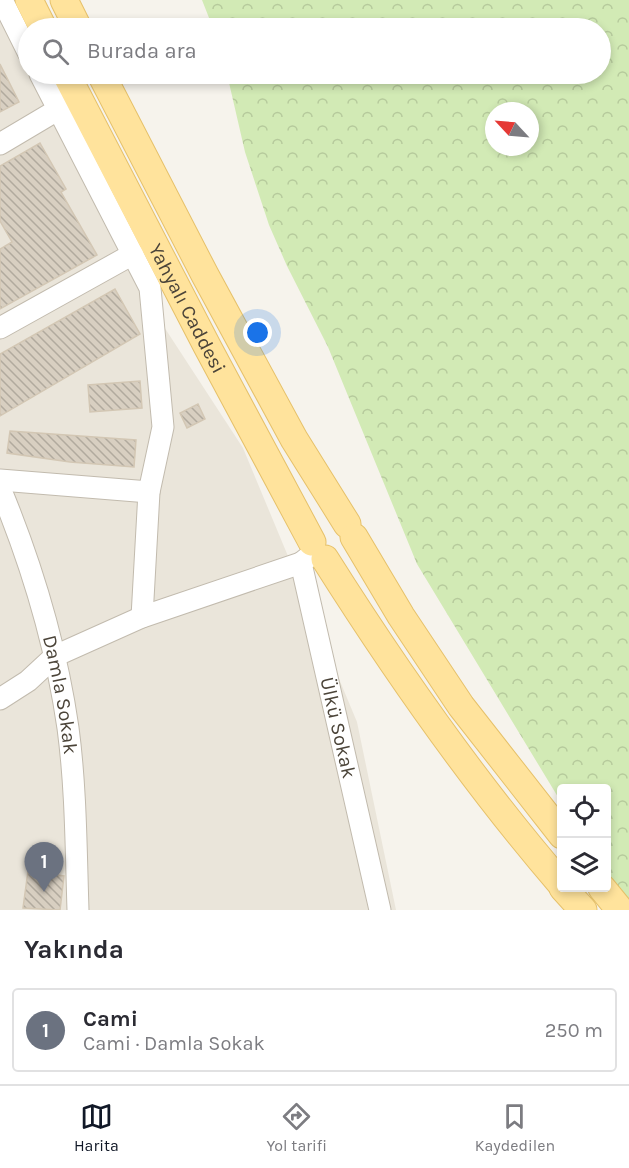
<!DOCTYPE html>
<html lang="tr">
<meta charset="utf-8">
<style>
body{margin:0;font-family:Karla,sans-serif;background:#f7f7f7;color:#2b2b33}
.controls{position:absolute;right:18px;bottom:18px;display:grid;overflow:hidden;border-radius:6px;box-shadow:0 3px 9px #0003}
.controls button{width:54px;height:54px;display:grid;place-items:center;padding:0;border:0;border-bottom:2px solid #e1e1e2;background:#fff;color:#2b2b33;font:30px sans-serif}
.compass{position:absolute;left:485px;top:102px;width:54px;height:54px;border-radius:50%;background:#fff;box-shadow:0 3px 9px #0003;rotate:296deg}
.you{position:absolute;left:258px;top:333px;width:21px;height:21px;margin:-15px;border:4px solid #fff;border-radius:50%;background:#1a73e8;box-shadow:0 0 0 9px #1a73e833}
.badge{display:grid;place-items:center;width:39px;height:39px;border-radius:50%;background:#111827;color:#fff;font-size:20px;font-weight:700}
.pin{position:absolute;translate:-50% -50px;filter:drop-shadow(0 2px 3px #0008)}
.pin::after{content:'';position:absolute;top:32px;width:21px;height:18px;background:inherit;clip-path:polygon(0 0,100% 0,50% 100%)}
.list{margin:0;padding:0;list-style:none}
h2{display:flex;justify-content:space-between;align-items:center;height:78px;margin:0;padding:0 24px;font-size:26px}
h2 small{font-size:20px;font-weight:400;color:#7c7c81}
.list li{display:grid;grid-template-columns:39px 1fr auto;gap:18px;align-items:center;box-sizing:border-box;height:84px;margin:0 12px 12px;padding:0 12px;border:2px solid #e1e1e2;border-radius:6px}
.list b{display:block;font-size:22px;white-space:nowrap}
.list p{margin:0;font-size:20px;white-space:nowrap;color:#7c7c81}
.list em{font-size:20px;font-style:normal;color:#7c7c81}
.icon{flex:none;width:33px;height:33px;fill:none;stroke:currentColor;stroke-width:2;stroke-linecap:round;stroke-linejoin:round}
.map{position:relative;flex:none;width:629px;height:910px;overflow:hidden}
.search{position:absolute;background:#fff;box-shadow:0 3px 9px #0003;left:18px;right:18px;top:18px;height:66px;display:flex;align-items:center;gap:15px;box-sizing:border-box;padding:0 21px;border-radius:33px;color:#7c7c81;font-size:22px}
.sheet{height:174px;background:#fff}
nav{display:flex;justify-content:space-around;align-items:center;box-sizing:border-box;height:84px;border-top:2px solid #e1e1e2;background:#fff;font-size:16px;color:#7c7c81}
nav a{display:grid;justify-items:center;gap:3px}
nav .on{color:#111827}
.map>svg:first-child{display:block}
.residential{fill:#eae5da}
.forest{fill:url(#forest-crowns);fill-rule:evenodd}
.building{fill:url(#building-back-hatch);stroke:#d3c7b4;stroke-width:1.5}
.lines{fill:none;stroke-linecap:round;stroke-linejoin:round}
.minor-casing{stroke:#c2bbae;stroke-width:23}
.major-casing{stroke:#e6c16a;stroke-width:29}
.minor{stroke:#fff;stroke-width:21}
.major{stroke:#ffe39c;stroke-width:27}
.labels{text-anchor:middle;stroke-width:4.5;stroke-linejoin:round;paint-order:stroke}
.street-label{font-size:20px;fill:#4b4439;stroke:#fff}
</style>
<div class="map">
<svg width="629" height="910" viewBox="0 0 629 910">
<defs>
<pattern id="forest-crowns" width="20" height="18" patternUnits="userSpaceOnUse" patternTransform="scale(1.5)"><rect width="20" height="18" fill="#d2eab5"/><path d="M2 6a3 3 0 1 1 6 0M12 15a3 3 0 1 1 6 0" fill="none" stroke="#b6ca9c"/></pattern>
<pattern id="building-back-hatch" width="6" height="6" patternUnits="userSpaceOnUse" patternTransform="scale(1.5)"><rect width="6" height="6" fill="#d8cfc1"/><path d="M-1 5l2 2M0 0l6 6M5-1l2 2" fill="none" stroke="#b1aa9e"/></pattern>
</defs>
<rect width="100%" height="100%" fill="#f6f3ec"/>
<path class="residential" d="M0 17 138 287 243 448 357 722 396 910H0Z"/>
<path class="forest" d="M202 0H629V905L607 877 606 788H562L561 802 417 564 328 347 287 266 269 225 245 152 227 74H600V28H213ZM494 111H530V147H494Z"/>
<g class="building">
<path d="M0 64 19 102 0 112Z"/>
<path d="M40 143 66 189 61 192 97 255 0 309V249L12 242 0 221V166Z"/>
<path d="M115 289 140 334 0 416V354Z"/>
<path d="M140 381 142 408 90 412 88 385Z"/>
<path d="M198 404 205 419 187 428 180 413Z"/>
<path d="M10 431 136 440 134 467 70 462 7 453Z"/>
<path d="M28 871 64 876 60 910 23 908Z"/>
</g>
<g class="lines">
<g class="minor-casing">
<g id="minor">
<path d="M2 0 28 52"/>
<path d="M40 74 150 288 163 427 149 492 142 617"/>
<path d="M0 144 69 103"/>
<path d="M0 328 133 254"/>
<path d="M0 480 149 492"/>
<path id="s1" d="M0 488C32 565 56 645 68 728 76 788 76 849 78 910"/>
<path id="s2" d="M316 551 301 563 380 910"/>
<path d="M0 699 28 681 55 656 142 617 301 563"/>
</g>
</g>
<g class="major-casing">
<g id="major">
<path d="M29 0 43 28"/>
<path d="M64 0 78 28"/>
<path id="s3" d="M66 74 207 346 312 542"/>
<path d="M101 74 205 275 294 439 347 524"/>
<path d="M354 537 401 616 461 706 562 835"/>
<path d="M325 559C397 673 474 783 562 885"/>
<path d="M563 888 583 910"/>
<path d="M602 888 620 910"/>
</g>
</g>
<use href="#minor" class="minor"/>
<use href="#major" class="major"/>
</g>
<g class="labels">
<g class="street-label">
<text dy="7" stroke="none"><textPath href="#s3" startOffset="264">Yahyalı Caddesi</textPath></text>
<text dy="7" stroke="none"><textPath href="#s1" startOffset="216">Damla Sokak</textPath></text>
<text dy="7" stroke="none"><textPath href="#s2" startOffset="188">Ülkü Sokak</textPath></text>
</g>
</g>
</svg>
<div class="controls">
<button><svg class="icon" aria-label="locate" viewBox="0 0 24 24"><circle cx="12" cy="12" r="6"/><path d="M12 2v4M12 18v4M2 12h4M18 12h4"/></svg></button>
<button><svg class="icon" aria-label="layers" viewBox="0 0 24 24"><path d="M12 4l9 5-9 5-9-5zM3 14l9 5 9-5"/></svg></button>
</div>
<svg class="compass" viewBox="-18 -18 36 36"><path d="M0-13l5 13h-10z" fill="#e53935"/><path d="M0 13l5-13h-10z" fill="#7c7c81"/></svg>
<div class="you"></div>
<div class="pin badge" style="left:44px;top:892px;background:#6b7280">1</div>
<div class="search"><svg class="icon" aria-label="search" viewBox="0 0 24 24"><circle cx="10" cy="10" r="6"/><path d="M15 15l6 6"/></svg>Burada ara</div>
</div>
<section class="sheet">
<h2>Yakında<small></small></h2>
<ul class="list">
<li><span class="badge" style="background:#6b7280">1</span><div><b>Cami</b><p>Cami · Damla Sokak</p></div><em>250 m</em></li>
</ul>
</section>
<nav>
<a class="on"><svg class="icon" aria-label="map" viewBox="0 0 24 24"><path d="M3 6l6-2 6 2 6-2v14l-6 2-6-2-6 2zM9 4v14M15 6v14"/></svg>Harita</a>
<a><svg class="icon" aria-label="directions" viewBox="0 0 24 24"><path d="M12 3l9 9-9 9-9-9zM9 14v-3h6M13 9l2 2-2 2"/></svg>Yol tarifi</a>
<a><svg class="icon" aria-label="saved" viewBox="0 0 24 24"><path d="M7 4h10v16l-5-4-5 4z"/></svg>Kaydedilen</a>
</nav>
